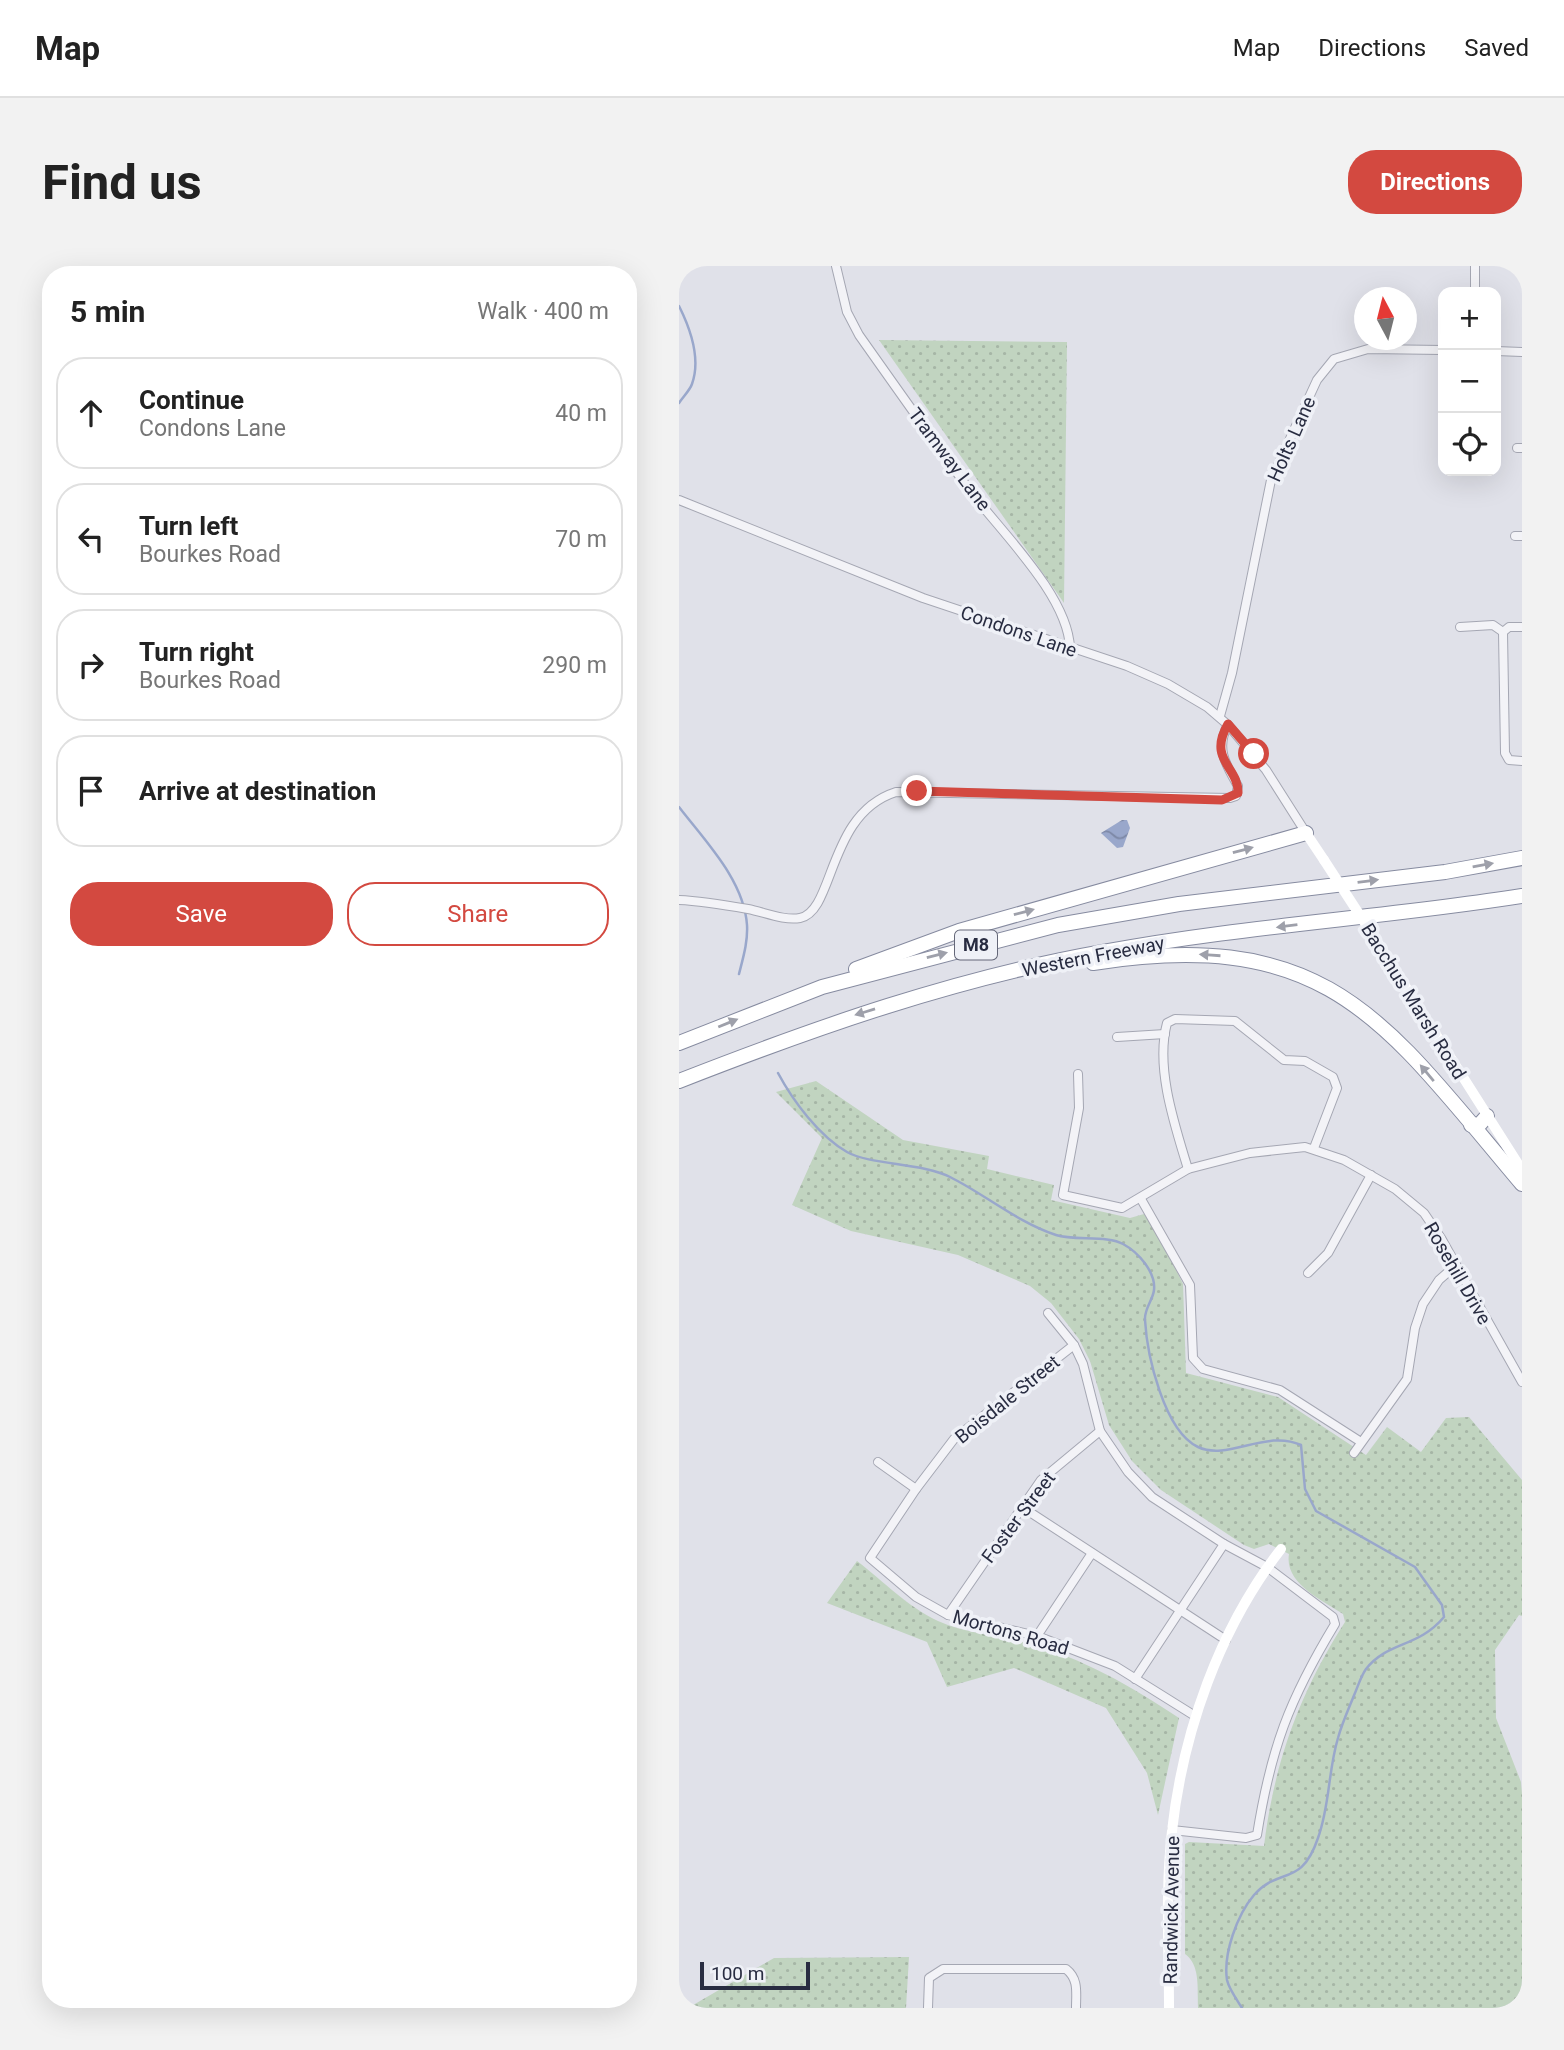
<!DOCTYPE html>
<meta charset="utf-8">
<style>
body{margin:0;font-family:Roboto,sans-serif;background:#f2f2f2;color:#222}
.controls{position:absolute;right:21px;top:21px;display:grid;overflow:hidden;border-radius:14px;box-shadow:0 7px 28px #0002}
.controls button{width:63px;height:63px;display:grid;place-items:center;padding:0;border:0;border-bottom:2px solid #e0e0e0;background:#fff;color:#222;font:35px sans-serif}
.compass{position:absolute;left:675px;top:21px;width:63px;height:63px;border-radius:50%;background:#fff;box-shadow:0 7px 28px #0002;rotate:353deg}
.scale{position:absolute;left:21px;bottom:18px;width:110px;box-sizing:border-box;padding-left:7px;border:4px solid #282c41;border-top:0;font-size:19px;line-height:24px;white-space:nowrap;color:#282c41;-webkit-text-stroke:5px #eff1f7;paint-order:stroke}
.stop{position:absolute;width:21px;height:21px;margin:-16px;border:5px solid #d34940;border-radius:50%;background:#fff}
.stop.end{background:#d34940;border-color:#fff;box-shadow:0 2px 7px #0008}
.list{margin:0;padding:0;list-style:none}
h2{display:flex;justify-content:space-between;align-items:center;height:91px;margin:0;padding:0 28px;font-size:30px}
h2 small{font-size:23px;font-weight:400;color:#767676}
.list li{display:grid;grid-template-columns:46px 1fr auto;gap:21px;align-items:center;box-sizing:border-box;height:112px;margin:0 14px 14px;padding:0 14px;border:2px solid #e0e0e0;border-radius:28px}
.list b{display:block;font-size:26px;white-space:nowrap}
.list p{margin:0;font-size:23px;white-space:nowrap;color:#767676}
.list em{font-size:23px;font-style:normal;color:#767676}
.actions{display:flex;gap:14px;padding:21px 28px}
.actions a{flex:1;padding:16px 0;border:2px solid #d34940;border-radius:28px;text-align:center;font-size:24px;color:#d34940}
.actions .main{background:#d34940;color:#fff}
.icon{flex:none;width:38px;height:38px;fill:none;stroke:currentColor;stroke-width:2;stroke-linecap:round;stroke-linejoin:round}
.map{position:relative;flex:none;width:843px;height:1742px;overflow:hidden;border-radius:28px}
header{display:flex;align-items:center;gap:42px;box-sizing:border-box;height:98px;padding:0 35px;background:#fff;border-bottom:2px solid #e0e0e0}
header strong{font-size:33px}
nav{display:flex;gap:38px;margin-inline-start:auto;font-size:24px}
.intro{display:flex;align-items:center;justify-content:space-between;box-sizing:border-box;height:168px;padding:0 42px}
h1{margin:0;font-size:49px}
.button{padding:18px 32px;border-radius:28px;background:#d34940;color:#fff;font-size:24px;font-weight:700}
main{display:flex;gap:42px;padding:0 42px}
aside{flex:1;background:#fff;border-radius:28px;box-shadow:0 7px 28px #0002}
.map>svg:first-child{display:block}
.grass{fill:url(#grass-dots)}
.water{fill:url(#water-waves)}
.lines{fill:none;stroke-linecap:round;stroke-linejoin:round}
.stream{stroke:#99a7cb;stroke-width:2.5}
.street-casing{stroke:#a5a7b3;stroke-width:10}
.highway-casing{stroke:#868ba0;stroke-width:16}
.street{stroke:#f3f3f7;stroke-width:8}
.secondary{stroke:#fff;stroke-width:10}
.highway{stroke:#fff;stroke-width:14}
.secondary-bridge{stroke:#fff;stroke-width:10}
.oneway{fill:#9ea0aa}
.route{stroke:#d34940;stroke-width:9}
.labels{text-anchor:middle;stroke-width:7;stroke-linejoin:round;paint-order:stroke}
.shield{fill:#eff1f7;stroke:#646778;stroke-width:2}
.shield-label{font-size:18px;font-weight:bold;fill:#282c41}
.street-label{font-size:19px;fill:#282c41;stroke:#eff1f7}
</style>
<header>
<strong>Map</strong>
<nav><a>Map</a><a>Directions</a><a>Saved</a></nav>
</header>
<div class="intro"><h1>Find us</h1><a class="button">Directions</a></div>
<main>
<aside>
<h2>5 min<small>Walk · 400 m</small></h2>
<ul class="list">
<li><svg class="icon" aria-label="ahead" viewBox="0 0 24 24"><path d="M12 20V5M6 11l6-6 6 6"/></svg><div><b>Continue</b><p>Condons Lane</p></div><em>40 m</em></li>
<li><svg class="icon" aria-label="left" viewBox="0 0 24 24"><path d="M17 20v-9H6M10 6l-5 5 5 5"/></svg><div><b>Turn left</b><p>Bourkes Road</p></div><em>70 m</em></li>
<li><svg class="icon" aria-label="right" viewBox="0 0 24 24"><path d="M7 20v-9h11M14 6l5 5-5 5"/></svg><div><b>Turn right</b><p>Bourkes Road</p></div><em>290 m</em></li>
<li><svg class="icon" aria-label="arrive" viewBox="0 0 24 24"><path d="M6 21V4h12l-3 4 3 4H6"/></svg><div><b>Arrive at destination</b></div></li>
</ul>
<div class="actions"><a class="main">Save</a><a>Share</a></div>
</aside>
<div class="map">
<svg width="843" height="1742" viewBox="0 0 843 1742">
<defs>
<pattern id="grass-dots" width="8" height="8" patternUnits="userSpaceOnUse" patternTransform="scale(1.75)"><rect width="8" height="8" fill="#c1d4c0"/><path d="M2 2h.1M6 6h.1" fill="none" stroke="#a6b6a6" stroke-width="1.8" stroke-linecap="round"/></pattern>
<pattern id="water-waves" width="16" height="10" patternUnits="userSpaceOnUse" patternTransform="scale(1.75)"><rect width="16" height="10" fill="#99a7cb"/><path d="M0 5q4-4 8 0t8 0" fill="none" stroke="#7d88a6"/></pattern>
</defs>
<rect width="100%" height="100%" fill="#e0e1e9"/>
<g class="grass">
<path d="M200 74 388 76 385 337Z"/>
<path d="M137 815 224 874 310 890 308 903 375 919 372 934 451 952 465 948 483 975 504 1018 507 1107 599 1131 687 1189 708 1161 742 1186 767 1152 790 1151 843 1214V1350L840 1349 816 1384 817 1452 842 1516 843 1528V1742H519C518 1725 522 1699 506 1688V1578L510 1576 585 1580C595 1497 621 1426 666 1356L664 1348C643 1334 605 1317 610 1288L590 1278 575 1283 565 1279 482 1224 453 1195 430 1159 411 1095 400 1073 372 1037 351 1020 279 989 172 965 113 939 143 872 97 826Z"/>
<path d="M178 1295C204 1315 229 1341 259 1355 288 1368 318 1369 347 1377 404 1392 452 1420 500 1452L479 1549 468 1507 427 1442 335 1402 268 1421 248 1376 148 1337Z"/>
<path d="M230 1691 227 1742H9L95 1692Z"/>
</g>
<path class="water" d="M443 554H448L451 562 444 581 438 582 422 567Z"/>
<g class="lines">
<g class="stream">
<path d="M0 40C11 62 22 93 13 118 11 124 4 131 0 137"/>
<path d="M0 541C26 575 65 614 68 659 69 676 64 692 60 708"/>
<path d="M99 807C114 835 140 870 168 886 191 899 244 897 271 911 307 929 338 956 377 969 395 975 429 969 444 978 459 986 477 1006 475 1024 474 1034 465 1043 466 1054 468 1089 485 1165 519 1181 549 1195 587 1163 622 1179L626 1223 637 1245 736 1301 763 1339 765 1351C739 1382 709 1375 687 1403 682 1410 679 1420 676 1427 670 1442 663 1457 659 1472 649 1505 651 1539 639 1572 622 1622 601 1600 575 1629 558 1649 544 1688 548 1714 550 1723 558 1734 563 1742"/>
</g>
<g class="street-casing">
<g id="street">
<path d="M157 0 168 46 180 69C216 120 252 171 289 222 320 264 389 329 391 382"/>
<path d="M796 26V0"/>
<path d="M817 85 843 86"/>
<path d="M838 182H843"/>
<path d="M0 234 244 332 448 400 489 418 528 441 549 459 587 504 627 567"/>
<path d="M836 270H843"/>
<path d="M781 361 814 359 824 366"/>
<path d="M824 366 826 487 830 494 843 495"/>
<path d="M824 366 830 361H843"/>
<path d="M541 450 553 407 592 214 638 114 655 93 689 83 764 84"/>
<path d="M0 634C23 635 46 639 69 643 85 646 105 655 121 652 156 645 148 548 217 526L551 532 557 530 559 520C547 499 536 482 549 459"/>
<path d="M438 771 486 768"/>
<path d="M399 808 400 842 384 929 443 942 509 903 571 887 626 881 665 894 716 923 745 947 762 972 843 1116"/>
<path d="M509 903C496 860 476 802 488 757L496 753 556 755 605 794 626 795 654 811 658 822 635 882"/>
<path d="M462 933 511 1019 514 1092 524 1103 601 1124 682 1176"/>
<path d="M629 1007 649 987 692 909"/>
<path d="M369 1047 395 1079 404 1098 421 1165 449 1206 473 1231 545 1278"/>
<path d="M395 1079 275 1173 237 1223 191 1292 237 1331 269 1349 358 1370 436 1400 516 1450"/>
<path d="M675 1187 728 1113 736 1062 744 1038 760 1014 776 1000"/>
<path d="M199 1196 237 1223"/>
<path d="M343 1241 547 1374"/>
<path d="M269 1349 362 1214 421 1165"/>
<path d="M358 1370 413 1287"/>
<path d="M456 1413 545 1278 588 1301 654 1351 656 1358C610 1434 592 1482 578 1569L567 1572 493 1564"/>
<path d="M249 1742 250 1712 264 1703H387C400 1713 397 1727 397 1742"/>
</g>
</g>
<g class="highway-casing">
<g id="highway">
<path d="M414 697C651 660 705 755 843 918"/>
<path d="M177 703 280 665 627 567"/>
<path d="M0 777 143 721 379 659 500 638 766 606 843 592"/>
<path d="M0 815C138 761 277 712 424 686 563 660 704 652 843 630"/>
<path d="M792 859 801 858 808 850"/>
</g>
</g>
<use href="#street" class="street"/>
<g class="secondary">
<path d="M627 567 645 594"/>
<path d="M695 671 843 904"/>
<path d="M490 1742C490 1683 486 1624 493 1565 504 1466 540 1363 602 1283"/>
</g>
<use href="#highway" class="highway"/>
<path class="secondary-bridge" d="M645 594 695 671"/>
</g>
<defs><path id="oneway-solid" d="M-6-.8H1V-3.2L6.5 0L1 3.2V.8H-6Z" transform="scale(1.75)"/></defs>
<g class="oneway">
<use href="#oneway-solid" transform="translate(564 584) rotate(-15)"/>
<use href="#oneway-solid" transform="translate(804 599) rotate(-10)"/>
<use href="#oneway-solid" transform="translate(689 615) rotate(-7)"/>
<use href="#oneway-solid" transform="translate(345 646) rotate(-15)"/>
<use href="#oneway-solid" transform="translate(608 660) rotate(173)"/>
<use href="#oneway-solid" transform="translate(258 689) rotate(-14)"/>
<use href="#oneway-solid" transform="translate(531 689) rotate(-176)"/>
<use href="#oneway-solid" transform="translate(186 746) rotate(163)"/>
<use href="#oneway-solid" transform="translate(49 757) rotate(-22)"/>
<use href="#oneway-solid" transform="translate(748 807) rotate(-130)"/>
</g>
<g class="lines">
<path class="route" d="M238 525 543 534 559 527C560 501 528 494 549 458L575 488"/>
</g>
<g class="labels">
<rect class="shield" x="276" y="664.5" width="42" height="29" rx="5"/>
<g class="shield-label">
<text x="297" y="685">M8</text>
</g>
<g class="street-label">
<text transform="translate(612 173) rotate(-66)" y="7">Holts Lane</text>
<text transform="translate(271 193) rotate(53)" y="7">Tramway Lane</text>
<text transform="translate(340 365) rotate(19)" y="7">Condons Lane</text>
<text transform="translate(414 690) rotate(-11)" y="7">Western Freeway</text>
<text transform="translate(735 735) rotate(58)" y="7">Bacchus Marsh Road</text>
<text transform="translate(779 1007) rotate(60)" y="7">Rosehill Drive</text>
<text transform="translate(328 1133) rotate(-39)" y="7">Boisdale Street</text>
<text transform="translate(339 1251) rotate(-53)" y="7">Foster Street</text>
<text transform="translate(332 1366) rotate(16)" y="7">Mortons Road</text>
<text transform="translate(492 1644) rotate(-89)" y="7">Randwick Avenue</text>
</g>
</g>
</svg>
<div class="controls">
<button>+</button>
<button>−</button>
<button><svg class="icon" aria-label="locate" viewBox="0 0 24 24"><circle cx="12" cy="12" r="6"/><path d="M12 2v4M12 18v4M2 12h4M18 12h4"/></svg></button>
</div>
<svg class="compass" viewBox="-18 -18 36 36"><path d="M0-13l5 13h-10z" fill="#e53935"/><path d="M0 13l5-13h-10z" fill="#767676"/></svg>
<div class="scale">100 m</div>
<div class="stop" style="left:575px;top:488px"></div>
<div class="stop end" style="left:238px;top:525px"></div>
</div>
</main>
